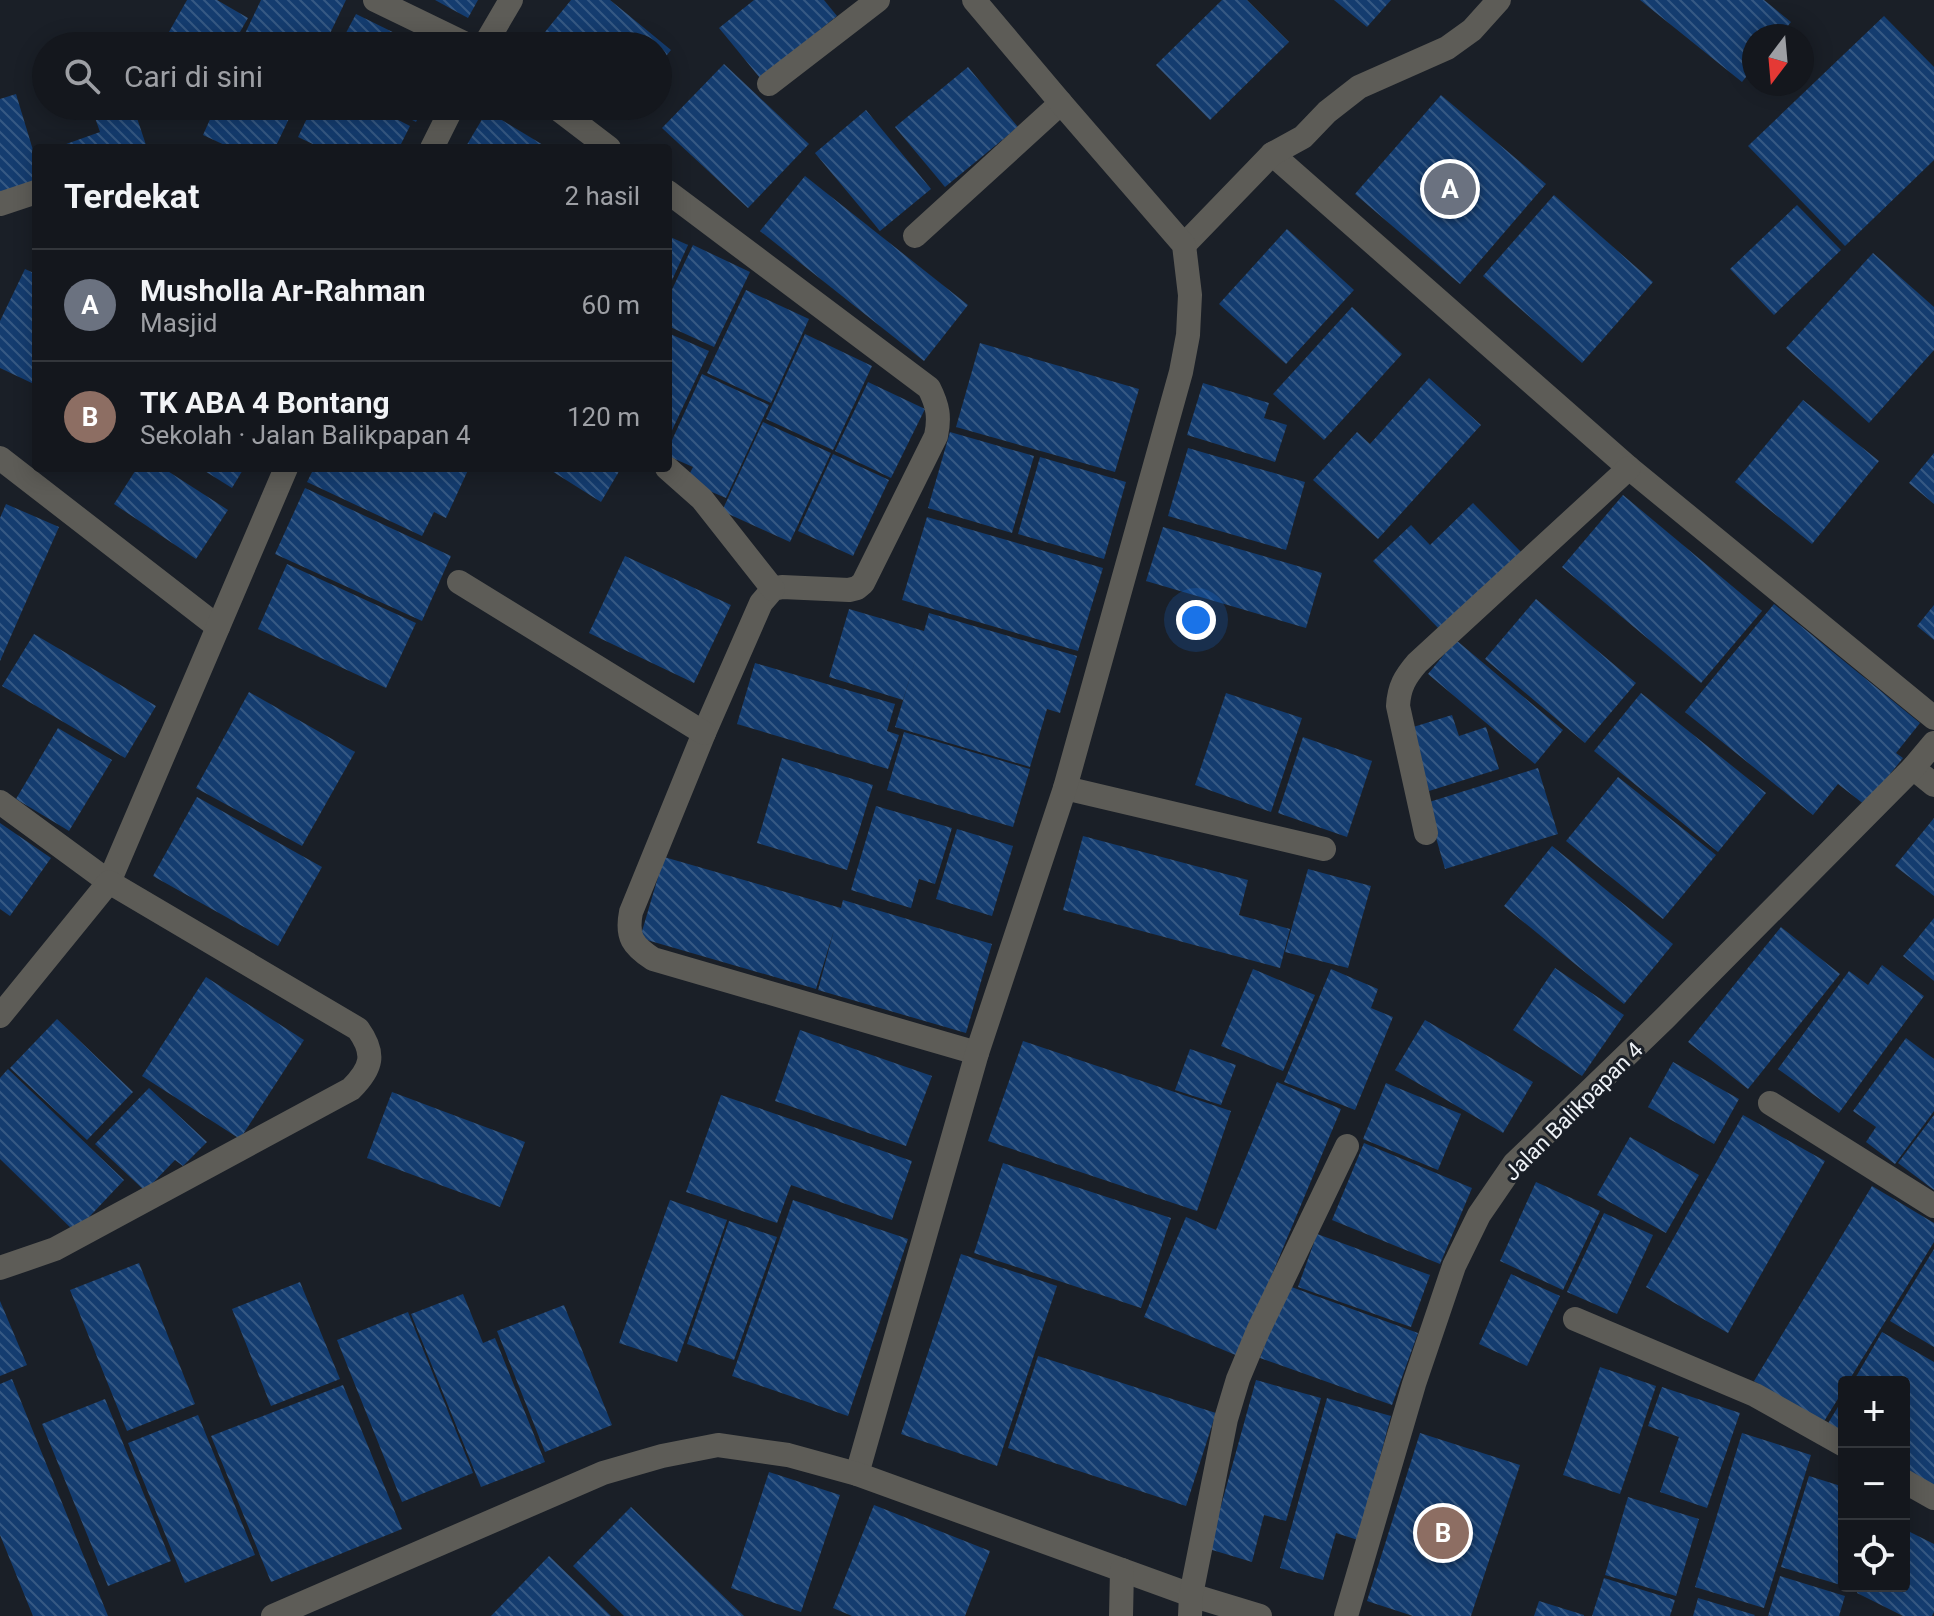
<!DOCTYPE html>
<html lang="id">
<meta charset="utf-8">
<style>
body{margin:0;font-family:Roboto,sans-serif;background:#1d2026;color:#f1f3f6}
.controls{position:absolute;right:24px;bottom:24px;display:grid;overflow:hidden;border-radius:8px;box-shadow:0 4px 20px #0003}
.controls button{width:72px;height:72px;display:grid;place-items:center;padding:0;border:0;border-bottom:2px solid #33363b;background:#14171d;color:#f1f3f6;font:40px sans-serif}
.compass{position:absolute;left:1742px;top:24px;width:72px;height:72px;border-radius:50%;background:#14171d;box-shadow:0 4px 20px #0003;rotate:196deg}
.you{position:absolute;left:1196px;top:620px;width:28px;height:28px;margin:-20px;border:6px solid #fff;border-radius:50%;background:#1a73e8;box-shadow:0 0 0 12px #1a73e833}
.badge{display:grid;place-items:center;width:52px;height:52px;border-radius:50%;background:#0b8043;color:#fff;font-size:26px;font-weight:700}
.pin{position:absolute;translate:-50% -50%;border:4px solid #fff;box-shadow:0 2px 8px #0006}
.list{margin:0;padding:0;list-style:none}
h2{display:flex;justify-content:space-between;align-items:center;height:104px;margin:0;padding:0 32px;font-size:34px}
h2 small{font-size:26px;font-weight:400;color:#9d9fa4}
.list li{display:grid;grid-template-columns:52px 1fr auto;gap:24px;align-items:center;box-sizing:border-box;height:112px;padding:0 32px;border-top:2px solid #33363b}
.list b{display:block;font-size:30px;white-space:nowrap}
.list p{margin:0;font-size:26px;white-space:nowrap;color:#9d9fa4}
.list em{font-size:26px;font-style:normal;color:#9d9fa4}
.icon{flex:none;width:44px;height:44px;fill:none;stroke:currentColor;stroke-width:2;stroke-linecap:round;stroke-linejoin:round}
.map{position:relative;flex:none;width:1934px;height:1616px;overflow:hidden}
.search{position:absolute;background:#14171d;box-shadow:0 4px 20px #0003;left:32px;top:32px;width:640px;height:88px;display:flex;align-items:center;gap:20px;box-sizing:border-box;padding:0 28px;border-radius:44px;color:#9d9fa4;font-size:30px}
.panel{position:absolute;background:#14171d;box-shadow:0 4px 20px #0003;left:32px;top:144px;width:640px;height:328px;border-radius:8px}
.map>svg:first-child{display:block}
.building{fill:url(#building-back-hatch)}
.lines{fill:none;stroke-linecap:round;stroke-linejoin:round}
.minor{stroke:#5d5c57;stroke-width:24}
.labels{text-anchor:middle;stroke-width:6;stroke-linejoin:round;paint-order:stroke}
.street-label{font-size:22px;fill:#eef2f7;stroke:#1a1f27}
</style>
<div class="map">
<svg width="1934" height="1616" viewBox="0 0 1934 1616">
<defs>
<pattern id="building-back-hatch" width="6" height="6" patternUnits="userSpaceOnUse" patternTransform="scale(2)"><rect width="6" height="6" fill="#143c6f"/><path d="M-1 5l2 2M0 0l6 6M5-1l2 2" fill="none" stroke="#365984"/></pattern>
</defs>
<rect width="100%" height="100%" fill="#1a1f27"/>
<g class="building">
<path d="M187 0H217L248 18 232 46H161Z"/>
<path d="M261 0H346L324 46H239Z"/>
<path d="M435 0H478L468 18Z"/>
<path d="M571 0H610L671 50 658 66V46H540L536 43Z"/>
<path d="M754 0H824L837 16 760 78 719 28Z"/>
<path d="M1222 0H1247L1289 42 1210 120 1156 65Z"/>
<path d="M1334 0H1391L1367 27Z"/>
<path d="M1640 0H1764L1791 22 1780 36H1754V67L1742 82Z"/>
<path d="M356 14 421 46H339Z"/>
<path d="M1884 16 1934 67V160L1845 246 1748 146Z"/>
<path d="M724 64 809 144 748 208 662 128Z"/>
<path d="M968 67 1018 127 945 187 895 127Z"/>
<path d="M16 94 36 160V183L0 194V99Z"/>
<path d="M1441 95 1546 184 1460 284 1355 194Z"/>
<path d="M121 106H133L147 148H55L100 132 94 115Z"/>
<path d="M216 106H295L275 148H231L203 135Z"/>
<path d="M313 106H371L410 126 399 148H321L298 137Z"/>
<path d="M385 106H424L416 122Z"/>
<path d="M866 110 931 189 880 231 815 153Z"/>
<path d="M487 111 548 148H465Z"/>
<path d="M805 176 968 305 924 361 760 231Z"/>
<path d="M1554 195 1653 282 1582 363 1483 276Z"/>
<path d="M1797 205 1841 250 1774 315 1730 269Z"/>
<path d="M1287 229 1354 290 1286 364 1219 304Z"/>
<path d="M668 236 688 245 668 289Z"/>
<path d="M693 245 750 272 714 347 668 326V298Z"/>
<path d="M1873 253 1934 307V350L1869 423 1786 348Z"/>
<path d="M25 269 36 274V385L0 368V321Z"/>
<path d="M746 290 809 319 771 403 707 373Z"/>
<path d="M1352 307 1402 354 1324 440 1273 394Z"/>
<path d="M668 333 709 351 668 439Z"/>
<path d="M805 334 872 366 833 450 766 419Z"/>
<path d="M980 343 1139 389 1115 472 956 427Z"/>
<path d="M702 374 769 405 726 498 686 481 693 467 668 456V449Z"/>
<path d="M1429 378 1481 425 1378 539 1313 480 1357 432 1370 444Z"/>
<path d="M868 382 925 409 891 478 835 451Z"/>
<path d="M1203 383 1269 403 1264 418 1287 425 1275 462 1187 435Z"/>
<path d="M1803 400 1879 461 1812 544 1735 482Z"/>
<path d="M763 422 831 453 790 542 722 511Z"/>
<path d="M950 432 1034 456 1012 533 928 508Z"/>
<path d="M1188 448 1305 482 1286 550 1168 516Z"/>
<path d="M1934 453V504L1909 483Z"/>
<path d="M833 454 889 480 853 556 798 531Z"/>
<path d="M1040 457 1126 482 1104 559 1018 534Z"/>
<path d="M137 468H163L228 510 196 559 114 504Z"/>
<path d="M200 468H244L232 488Z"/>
<path d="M314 468H469L446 518 434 512 422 536 307 482Z"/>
<path d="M547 468H621L601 502Z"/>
<path d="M305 488 451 556 422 621 275 554Z"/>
<path d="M1623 495 1762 611 1701 683 1562 567Z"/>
<path d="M1473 503 1523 554 1442 632 1373 561 1411 525 1430 545Z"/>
<path d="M6 504 59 527 0 661V518Z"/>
<path d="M927 517 1103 568 1078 651 902 600Z"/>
<path d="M1163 527 1322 573 1306 628 1146 581Z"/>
<path d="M625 556 731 605 694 683 589 633Z"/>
<path d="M287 564 416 623 386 688 258 629Z"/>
<path d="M1536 599 1636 683 1585 743 1485 659Z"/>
<path d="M1774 604 1920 723 1896 753 1903 758 1865 805 1838 784 1813 815 1685 712Z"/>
<path d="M1934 605V640L1917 626Z"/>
<path d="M849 609 924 631 929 613 1077 656 1060 713 1047 709 1030 767 895 727 919 648 903 700 829 677Z"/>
<path d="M34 634 156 706 125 758 2 686Z"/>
<path d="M1456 640 1563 730 1535 764 1428 674Z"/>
<path d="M755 663 895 704 887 731 899 735 888 769 737 724Z"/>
<path d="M249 692 355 752 302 846 196 788Z"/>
<path d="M1226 693 1302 718 1271 812 1195 785Z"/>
<path d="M1641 693 1766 793 1718 852 1594 751Z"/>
<path d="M1452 715 1459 736 1486 727 1499 769 1429 791 1410 728Z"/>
<path d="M58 728 112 760 69 831 16 799Z"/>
<path d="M904 732 1030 769 1013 827 887 790Z"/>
<path d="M1303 737 1372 761 1347 837 1278 813Z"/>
<path d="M782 758 873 785 847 870 757 843Z"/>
<path d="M1538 768 1558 834 1445 869 1426 803Z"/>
<path d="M1618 777 1716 855 1663 919 1566 841Z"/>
<path d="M197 797 322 867 278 946 153 876Z"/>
<path d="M876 806 952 828 935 884 919 879 911 908 851 890Z"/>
<path d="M1934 818V896L1895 866Z"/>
<path d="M0 823 51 858 10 916 0 909Z"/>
<path d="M957 829 1013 846 992 916 936 899Z"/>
<path d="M1083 836 1248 880 1239 915 1290 929 1280 968 1063 910Z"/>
<path d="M1552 846 1673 944 1624 1004 1504 906Z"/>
<path d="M664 857 841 908 843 900 992 944 966 1033 818 990 834 930 816 989 640 938Z"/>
<path d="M1308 869 1371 886 1348 968 1285 952Z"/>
<path d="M1934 918V981L1903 956Z"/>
<path d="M1781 927 1840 974 1748 1089 1688 1042Z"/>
<path d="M1882 965 1924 996 1839 1113 1778 1069 1849 971 1868 985Z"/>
<path d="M1555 968 1624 1015 1582 1076 1513 1030Z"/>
<path d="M1253 969 1315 995 1283 1071 1221 1046Z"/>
<path d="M1331 969 1378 989 1371 1008 1393 1017 1355 1110 1284 1082Z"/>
<path d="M206 977 304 1040 240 1139 142 1076Z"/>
<path d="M57 1019 133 1092 87 1140 10 1068Z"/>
<path d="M1425 1020 1533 1082 1503 1133 1395 1070Z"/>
<path d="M800 1030 932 1076 906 1146 775 1101Z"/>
<path d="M1906 1038 1934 1059V1111L1895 1164 1866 1142 1876 1127 1853 1111Z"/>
<path d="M1023 1041 1231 1111 1197 1211 988 1141Z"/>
<path d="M1190 1049 1236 1065 1221 1105 1175 1090Z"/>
<path d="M1673 1062 1739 1099 1714 1144 1648 1107Z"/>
<path d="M8 1069 124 1180 75 1232 0 1159V1078Z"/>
<path d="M1277 1082 1341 1109 1238 1356 1144 1317 1186 1217 1216 1230Z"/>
<path d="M1386 1083 1461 1114 1438 1170 1363 1139Z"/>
<path d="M149 1088 207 1142 183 1166 175 1160 145 1191 95 1144Z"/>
<path d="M392 1092 525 1142 500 1207 367 1158Z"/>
<path d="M721 1095 912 1161 892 1220 791 1185 777 1223 686 1192Z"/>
<path d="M1743 1115 1825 1161 1728 1333 1646 1287Z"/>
<path d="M1934 1115V1190L1898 1163Z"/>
<path d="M1630 1137 1699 1175 1666 1233 1597 1195Z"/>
<path d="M1364 1143 1472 1188 1440 1264 1332 1220Z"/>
<path d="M1003 1163 1171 1218 1141 1308 974 1253Z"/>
<path d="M1536 1182 1600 1211 1563 1290 1500 1261Z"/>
<path d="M1872 1186 1934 1223V1242L1848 1382H1844V1389L1823 1423 1754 1381Z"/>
<path d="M670 1200 727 1220 677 1362 619 1343Z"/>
<path d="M793 1200 908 1239 848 1416 732 1376Z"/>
<path d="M1604 1213 1653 1235 1617 1314 1567 1292Z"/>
<path d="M729 1221 777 1237 734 1360 687 1344Z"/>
<path d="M1317 1234 1430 1275 1411 1327 1298 1287Z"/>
<path d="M1934 1249V1347L1890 1321Z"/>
<path d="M961 1254 1057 1286 997 1466 901 1434Z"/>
<path d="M139 1263 195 1404 127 1431 70 1290Z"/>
<path d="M1511 1274 1560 1296 1527 1366 1479 1344Z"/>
<path d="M300 1282 340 1379 271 1406 232 1309Z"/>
<path d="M1286 1285 1418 1333 1392 1405 1260 1358Z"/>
<path d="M463 1294 483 1343 495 1338 545 1462 481 1487 411 1314Z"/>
<path d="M0 1301 27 1365 0 1376Z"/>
<path d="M564 1305 612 1425 545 1452 497 1331Z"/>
<path d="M408 1312 473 1473 402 1502 337 1340Z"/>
<path d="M1882 1332 1934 1362V1488L1904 1470V1382H1853Z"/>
<path d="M1038 1356 1216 1413 1186 1506 1008 1448Z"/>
<path d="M1600 1367 1656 1386 1620 1494 1563 1475Z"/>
<path d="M12 1379 41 1451 108 1616H33L0 1535V1384Z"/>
<path d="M1256 1380 1321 1398 1286 1521 1264 1515 1252 1562 1209 1549Z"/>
<path d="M343 1385 402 1529 271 1582 211 1436Z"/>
<path d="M1662 1387 1740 1413 1707 1508 1660 1492 1679 1437 1648 1426Z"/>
<path d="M1844 1397V1435L1827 1425Z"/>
<path d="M1327 1398 1391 1416 1358 1540 1336 1533 1323 1580 1280 1568Z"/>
<path d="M105 1399 171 1561 108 1586 42 1424Z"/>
<path d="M198 1415 255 1555 185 1583 128 1443Z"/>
<path d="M1420 1433 1520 1465 1471 1616H1413L1367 1601Z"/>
<path d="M1742 1433 1811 1455 1764 1608 1695 1587Z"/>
<path d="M769 1472 840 1495 801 1612 731 1588Z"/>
<path d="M1809 1476 1844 1487V1586L1781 1567Z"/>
<path d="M1628 1497 1699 1519 1676 1596 1605 1575Z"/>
<path d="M874 1505 990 1551 965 1616H852L833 1608Z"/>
<path d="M631 1507 744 1616H624L573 1566Z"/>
<path d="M1904 1529 1934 1544V1612L1932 1616H1903L1857 1593 1860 1586H1904Z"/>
<path d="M549 1556 611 1616H491Z"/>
<path d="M1780 1576 1845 1596 1839 1616H1768Z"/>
<path d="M1604 1578 1675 1600 1670 1616H1592Z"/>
<path d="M1698 1598 1755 1615 1754 1616H1693Z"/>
<path d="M1539 1601 1584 1615V1616H1534Z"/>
</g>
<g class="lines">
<g class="minor">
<path d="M375 0 470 46"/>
<path d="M484 46 511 0"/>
<path d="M769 84 878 0"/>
<path d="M554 106 609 148"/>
<path d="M432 148 453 106"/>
<path d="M1272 154 1629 468 1934 718"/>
<path d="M668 192 929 388C938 406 940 417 936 436L863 583 857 588 849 590 782 587 773 589 761 603 704 733 631 912C626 937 633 946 653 959L977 1053"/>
<path d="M0 204 36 192"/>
<path d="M915 236 1061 103"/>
<path d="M1184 245 1272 154 1303 137 1327 112 1359 87 1447 48 1472 30 1499 0"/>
<path d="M0 458 218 627"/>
<path d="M667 468 702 499 773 589"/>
<path d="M459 582 704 733"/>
<path d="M1913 768 1934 785"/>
<path d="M1065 788 1324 849"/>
<path d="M0 802 109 882 286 468"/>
<path d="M1426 833 1398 706C1399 687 1405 677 1417 663L1629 468"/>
<path d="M0 1016 109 882 358 1029C376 1054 372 1068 351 1089L55 1249 0 1268"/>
<path d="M1770 1103 1934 1206"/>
<path d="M1575 1319 1755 1395 1844 1445"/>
<path d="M857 1474 977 1053 1065 788 1181 372 1188 335 1190 295 1184 245 1061 103 974 0"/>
<path d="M1904 1481 1934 1498"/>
<path d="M273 1616 603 1473 662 1456 718 1445 788 1455 857 1474 1191 1595 1260 1616"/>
<path d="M1121 1616 1122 1570"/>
<path d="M1190 1616 1191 1595 1226 1419 1238 1379 1258 1331 1347 1146"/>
<path d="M1346 1616 1414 1384 1454 1266 1479 1215 1514 1164 1665 1018 1913 768 1934 743"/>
</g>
</g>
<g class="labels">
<g class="street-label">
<text transform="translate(1573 1111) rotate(-45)" y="8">Jalan Balikpapan 4</text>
</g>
</g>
</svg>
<div class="controls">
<button>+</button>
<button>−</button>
<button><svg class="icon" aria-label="locate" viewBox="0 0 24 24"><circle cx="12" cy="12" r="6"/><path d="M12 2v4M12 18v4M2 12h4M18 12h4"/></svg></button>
</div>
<svg class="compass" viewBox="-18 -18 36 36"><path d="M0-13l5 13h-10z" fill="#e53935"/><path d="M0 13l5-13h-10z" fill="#9d9fa4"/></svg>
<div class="you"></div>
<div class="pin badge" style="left:1450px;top:189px;background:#6b7280">A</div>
<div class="pin badge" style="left:1443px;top:1533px;background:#8d6e63">B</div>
<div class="search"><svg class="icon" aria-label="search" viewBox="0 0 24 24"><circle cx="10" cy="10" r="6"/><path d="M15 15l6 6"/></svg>Cari di sini</div>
<section class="panel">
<h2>Terdekat<small>2 hasil</small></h2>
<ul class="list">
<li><span class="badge" style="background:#6b7280">A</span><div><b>Musholla Ar-Rahman</b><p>Masjid</p></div><em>60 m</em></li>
<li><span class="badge" style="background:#8d6e63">B</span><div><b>TK ABA 4 Bontang</b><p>Sekolah · Jalan Balikpapan 4</p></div><em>120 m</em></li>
</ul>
</section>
</div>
